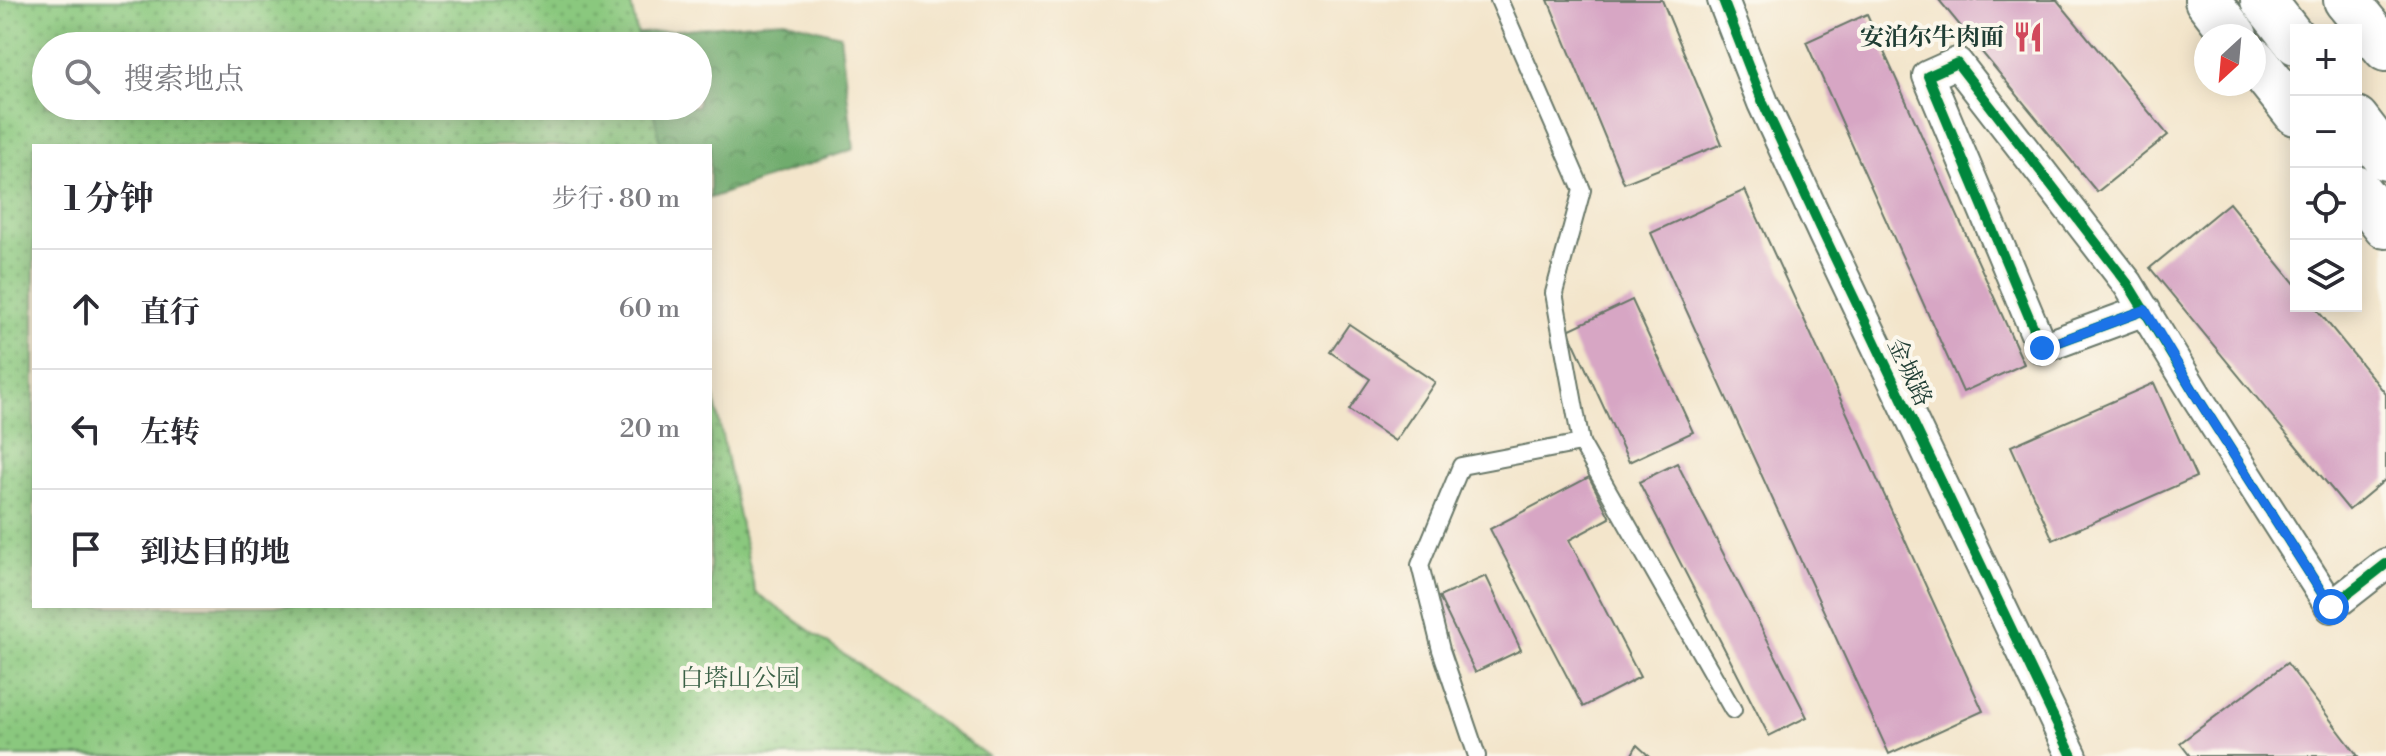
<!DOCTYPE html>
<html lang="zh">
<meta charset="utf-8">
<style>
body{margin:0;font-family:"Libre Bodoni","Noto Serif SC",serif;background:#f7f7f7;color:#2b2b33}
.controls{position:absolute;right:24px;top:24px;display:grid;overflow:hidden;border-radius:0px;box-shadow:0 4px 20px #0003}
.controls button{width:72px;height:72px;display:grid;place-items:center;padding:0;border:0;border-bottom:2px solid #e1e1e2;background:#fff;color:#2b2b33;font:40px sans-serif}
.compass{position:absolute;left:2194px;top:24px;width:72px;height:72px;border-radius:50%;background:#fff;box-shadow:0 4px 20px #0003;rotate:206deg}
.stop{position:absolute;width:24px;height:24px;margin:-18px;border:6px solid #1a73e8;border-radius:50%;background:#fff}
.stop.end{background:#1a73e8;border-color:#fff;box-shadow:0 2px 8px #0008}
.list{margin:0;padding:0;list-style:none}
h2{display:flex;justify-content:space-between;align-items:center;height:104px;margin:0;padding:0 32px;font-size:34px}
h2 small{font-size:26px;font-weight:400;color:#7c7c81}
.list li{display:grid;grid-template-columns:52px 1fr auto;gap:24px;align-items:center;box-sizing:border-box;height:120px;padding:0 32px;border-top:2px solid #e1e1e2}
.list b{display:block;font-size:30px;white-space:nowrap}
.list em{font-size:26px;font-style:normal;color:#7c7c81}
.icon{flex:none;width:44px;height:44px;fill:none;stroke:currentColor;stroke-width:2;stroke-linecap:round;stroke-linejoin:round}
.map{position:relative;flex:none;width:2386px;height:756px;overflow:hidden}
.search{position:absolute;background:#fff;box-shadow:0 4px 20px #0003;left:32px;top:32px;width:680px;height:88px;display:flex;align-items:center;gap:20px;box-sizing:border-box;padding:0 28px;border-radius:44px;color:#7c7c81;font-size:30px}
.panel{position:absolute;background:#fff;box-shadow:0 4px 20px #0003;left:32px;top:144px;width:680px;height:464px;border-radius:0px}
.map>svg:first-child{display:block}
.forest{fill:url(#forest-crowns);stroke:#477450;stroke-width:2}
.park{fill:url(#park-dots);stroke:#548259;stroke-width:2}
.building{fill:#d7a6c4}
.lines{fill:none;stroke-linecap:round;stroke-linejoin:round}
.lane-casing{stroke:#697869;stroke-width:20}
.street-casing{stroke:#697869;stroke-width:34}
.primary-casing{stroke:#697869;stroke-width:48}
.lane{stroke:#fff;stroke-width:16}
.street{stroke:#fff;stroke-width:30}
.primary{stroke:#fff;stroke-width:44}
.cycleway-casing{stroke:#fbf7ec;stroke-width:15}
.cycleway{stroke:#00873e;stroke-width:10}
.route{stroke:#1a73e8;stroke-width:10}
.labels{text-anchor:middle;stroke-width:8;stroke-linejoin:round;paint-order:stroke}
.poi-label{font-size:24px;font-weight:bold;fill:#1f3d34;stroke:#fbf7ec;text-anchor:end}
.street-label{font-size:24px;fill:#1f3d34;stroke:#fbf7ec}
.park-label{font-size:24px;fill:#3a6046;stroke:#fbf7ec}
</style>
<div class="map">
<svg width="2386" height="756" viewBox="0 0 2386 756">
<defs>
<pattern id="forest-crowns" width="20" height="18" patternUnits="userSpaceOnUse" patternTransform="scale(2)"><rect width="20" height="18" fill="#6fac6d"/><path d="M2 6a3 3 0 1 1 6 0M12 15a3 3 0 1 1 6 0" fill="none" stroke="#5b8d5a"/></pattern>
<pattern id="park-dots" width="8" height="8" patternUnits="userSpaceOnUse" patternTransform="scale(2)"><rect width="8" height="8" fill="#8ac87e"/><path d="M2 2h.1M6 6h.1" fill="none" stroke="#70a468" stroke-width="1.8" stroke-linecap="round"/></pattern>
</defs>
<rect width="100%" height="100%" fill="#fbf7ec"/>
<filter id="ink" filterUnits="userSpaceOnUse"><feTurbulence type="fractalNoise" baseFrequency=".0125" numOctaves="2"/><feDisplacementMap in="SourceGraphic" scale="16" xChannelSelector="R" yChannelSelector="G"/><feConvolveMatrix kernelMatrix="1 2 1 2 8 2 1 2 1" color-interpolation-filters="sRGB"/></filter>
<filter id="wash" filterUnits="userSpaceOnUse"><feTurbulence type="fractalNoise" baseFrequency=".006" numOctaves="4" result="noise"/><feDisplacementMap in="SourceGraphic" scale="32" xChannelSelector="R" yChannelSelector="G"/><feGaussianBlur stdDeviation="1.8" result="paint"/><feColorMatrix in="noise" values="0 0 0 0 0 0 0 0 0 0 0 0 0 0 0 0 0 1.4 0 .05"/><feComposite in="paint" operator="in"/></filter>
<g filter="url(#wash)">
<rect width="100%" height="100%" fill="#f3e5cb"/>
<path class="forest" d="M784 20 840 35 854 149 710 198V146H493L513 106H698V46H544L545 42Z"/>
<path class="park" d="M0 0H630L640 46H46V106H652L661 146H34V606H710V379L755 592 988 756H0Z"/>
<g id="blocks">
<g class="building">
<path d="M1548 0H1662L1722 144 1624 183Z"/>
<path d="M1939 0H2057L2168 135 2097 192Z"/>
<path d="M1867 14 2024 364 1963 392 1806 42Z"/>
<path d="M1745 190 1983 711 1889 754 1651 233Z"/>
<path d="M2229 203 2296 285V306H2314L2386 394V479L2349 510 2150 268Z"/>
<path d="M1632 300 1693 432 1629 462 1568 330Z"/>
<path d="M1349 324 1435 382 1395 441 1349 410 1370 379 1330 352Z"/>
<path d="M2154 383 2196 477 2053 540 2011 446Z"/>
<path d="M1677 463 1807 717 1769 736 1639 482Z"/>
<path d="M1589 477 1610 518 1569 540 1640 677 1583 707 1490 529Z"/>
<path d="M1486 576 1521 650 1475 672 1439 597Z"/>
<path d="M2287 663 2358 756H2190L2180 743Z"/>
<path d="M1637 745 1649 756H1631Z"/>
</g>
</g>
</g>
<g filter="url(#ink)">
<use href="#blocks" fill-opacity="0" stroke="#697869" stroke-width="2"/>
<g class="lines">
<g class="lane-casing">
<g id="lane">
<path d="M1499 0 1582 190 1554 293 1581 443 1733 710"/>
<path d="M1477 756 1441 650 1420 565 1461 466 1581 443"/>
</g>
</g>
<g class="street-casing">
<g id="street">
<path d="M1723 0 1763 103 1824 235 2072 756"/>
<path d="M2145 310 2042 348 1928 76 1957 63 2128 284 2197 397 2331 607 2386 564"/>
</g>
</g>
<g class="primary-casing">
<g id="primary">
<path d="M2207 0 2235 36"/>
<path d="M2263 0 2296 42"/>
<path d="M2346 0 2386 49"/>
<path d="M2254 60 2296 113"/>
<path d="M2356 119 2386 158"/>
<path d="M2356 188 2386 226"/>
</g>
</g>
<use href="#lane" class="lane"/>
<use href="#street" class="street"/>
<use href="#primary" class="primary"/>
<g class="cycleway-casing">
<g id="cycleway">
<path d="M1723 0 1763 103 1824 235 2072 756"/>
<path d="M2145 310 2042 348 1928 76 1957 63 2128 284 2197 397 2331 607 2386 564"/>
</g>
</g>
<use href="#cycleway" class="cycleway"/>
</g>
</g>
<g class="lines" filter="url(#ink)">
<path class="route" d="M2042 348 2145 310 2197 397 2331 607"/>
</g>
<defs>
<g id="restaurant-bare" transform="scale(2.4)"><path d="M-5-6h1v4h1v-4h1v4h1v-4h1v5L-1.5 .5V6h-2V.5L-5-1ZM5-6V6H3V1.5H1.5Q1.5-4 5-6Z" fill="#d1495b" stroke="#fbf7ec" stroke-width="2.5" paint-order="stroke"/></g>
</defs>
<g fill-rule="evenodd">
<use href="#restaurant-bare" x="2028" y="37"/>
</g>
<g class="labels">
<g class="poi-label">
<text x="2004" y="45">安泊尔牛肉面</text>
</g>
<g class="street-label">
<text transform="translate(1910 372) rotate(65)" y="8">金城路</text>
</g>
<g class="park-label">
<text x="740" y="686">白塔山公园</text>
</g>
</g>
</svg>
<div class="controls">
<button>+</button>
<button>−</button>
<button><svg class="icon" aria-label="locate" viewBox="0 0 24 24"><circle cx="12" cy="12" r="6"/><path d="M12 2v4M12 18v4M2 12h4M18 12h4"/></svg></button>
<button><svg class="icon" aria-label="layers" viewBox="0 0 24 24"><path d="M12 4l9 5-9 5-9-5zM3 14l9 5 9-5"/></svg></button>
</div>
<svg class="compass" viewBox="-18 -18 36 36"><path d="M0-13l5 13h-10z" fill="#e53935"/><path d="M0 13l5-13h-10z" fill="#7c7c81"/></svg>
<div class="stop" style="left:2331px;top:607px"></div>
<div class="stop end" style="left:2042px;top:348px"></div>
<div class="search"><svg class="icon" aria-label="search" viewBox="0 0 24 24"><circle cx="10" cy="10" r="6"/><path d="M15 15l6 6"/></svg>搜索地点</div>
<section class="panel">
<h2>1 分钟<small>步行 · 80 m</small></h2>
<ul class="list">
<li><svg class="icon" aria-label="ahead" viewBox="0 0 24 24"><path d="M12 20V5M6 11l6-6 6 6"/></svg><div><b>直行</b></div><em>60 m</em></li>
<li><svg class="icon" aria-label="left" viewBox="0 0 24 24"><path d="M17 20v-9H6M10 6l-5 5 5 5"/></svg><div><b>左转</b></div><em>20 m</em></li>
<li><svg class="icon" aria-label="arrive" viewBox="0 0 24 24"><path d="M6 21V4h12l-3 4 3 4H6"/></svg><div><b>到达目的地</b></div></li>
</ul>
</section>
</div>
